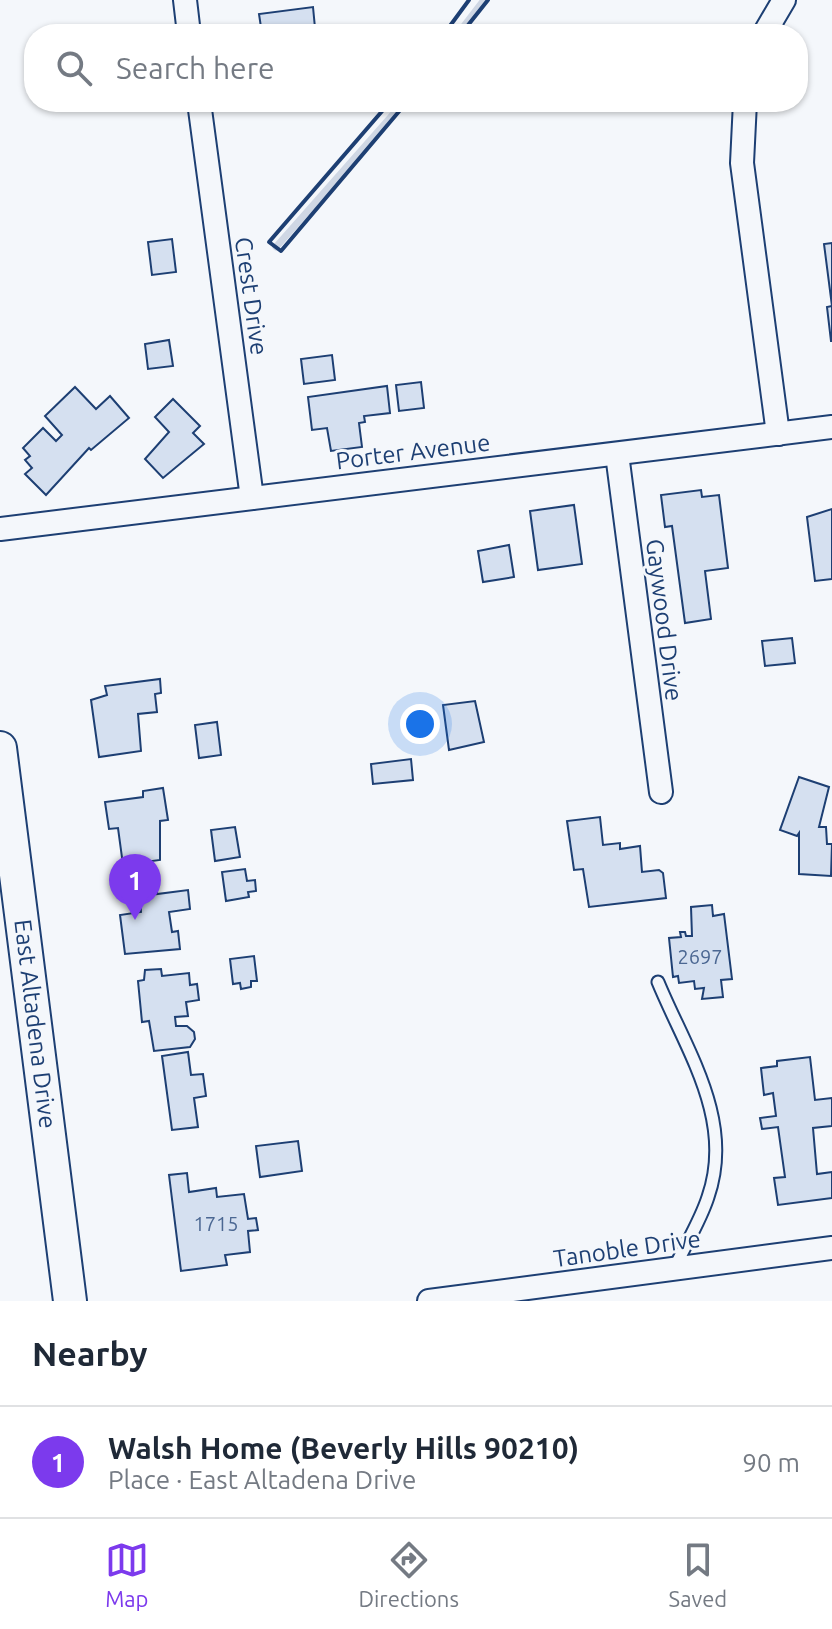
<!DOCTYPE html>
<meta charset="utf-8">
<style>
body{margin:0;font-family:Ubuntu,sans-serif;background:#f6f6f7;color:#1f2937}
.you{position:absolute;left:420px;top:724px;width:28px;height:28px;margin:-20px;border:6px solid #fff;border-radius:50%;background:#1a73e8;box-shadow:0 0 0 12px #1a73e833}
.badge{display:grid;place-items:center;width:52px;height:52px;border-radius:50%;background:#7c3aed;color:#fff;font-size:26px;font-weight:700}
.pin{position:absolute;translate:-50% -66px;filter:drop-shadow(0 2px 4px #0008)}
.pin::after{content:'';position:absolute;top:42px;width:28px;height:24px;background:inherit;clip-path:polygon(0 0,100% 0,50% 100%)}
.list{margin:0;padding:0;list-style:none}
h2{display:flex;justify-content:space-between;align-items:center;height:104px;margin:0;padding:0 32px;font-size:34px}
h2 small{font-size:26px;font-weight:400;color:#747a83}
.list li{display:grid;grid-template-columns:52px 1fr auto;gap:24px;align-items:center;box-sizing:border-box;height:112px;padding:0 32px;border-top:2px solid #e0e1e3}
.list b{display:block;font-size:30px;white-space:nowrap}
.list p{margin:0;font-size:26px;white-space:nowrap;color:#747a83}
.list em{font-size:26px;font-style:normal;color:#747a83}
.icon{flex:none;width:44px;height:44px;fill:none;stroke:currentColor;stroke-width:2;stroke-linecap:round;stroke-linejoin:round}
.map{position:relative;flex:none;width:832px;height:1301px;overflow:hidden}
.search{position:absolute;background:#fff;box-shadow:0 2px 6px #0004;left:24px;right:24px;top:24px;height:88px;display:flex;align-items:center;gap:20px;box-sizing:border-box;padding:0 28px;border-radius:32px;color:#747a83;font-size:30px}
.sheet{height:216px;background:#fff}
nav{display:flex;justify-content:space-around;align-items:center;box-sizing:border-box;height:112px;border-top:2px solid #e0e1e3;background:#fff;font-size:22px;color:#747a83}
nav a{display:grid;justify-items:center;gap:4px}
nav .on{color:#7c3aed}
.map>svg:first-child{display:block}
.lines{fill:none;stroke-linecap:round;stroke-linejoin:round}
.stream{stroke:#cfd7e4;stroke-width:7}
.building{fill:#d5e0f0;stroke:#1d3f73;stroke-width:2}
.service-casing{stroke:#1d3f73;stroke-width:15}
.minor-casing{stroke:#1d3f73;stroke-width:26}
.secondary-casing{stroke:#1d3f73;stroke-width:36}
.service{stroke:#f4f7fb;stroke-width:11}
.minor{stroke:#f4f7fb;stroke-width:22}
.secondary{stroke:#f4f7fb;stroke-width:32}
.wall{stroke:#1d3f73;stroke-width:4}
.labels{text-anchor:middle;stroke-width:6;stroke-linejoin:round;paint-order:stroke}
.number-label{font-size:20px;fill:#4b6792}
.street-label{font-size:24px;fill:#1d3f73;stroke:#f4f7fb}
</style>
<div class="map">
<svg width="832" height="1301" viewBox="0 0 832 1301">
<rect width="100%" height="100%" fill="#f4f7fb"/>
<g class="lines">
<g class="stream">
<path d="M458 34 484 0"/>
<path d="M276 247 404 102"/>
</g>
</g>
<g class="building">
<path d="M313 7 315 28 299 30V34H262L259 14Z"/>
<path d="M172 239 176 272 152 275 148 242Z"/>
<path d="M832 243V341H831L827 307 832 306 824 244Z"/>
<path d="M169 340 173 366 148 369 145 344Z"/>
<path d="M332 355 335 380 304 384 301 359Z"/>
<path d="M421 382 424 408 399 411 396 385Z"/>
<path d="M387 386 390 413 364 416 365 422 359 423 362 447 331 451 327 428 312 430 308 397Z"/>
<path d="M75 387 96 409 110 396 129 418 91 450 89 448 46 495 25 474 32 468 25 460 30 456 23 448 43 428 56 441 62 435 45 416Z"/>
<path d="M173 399 200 426 193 433 204 444 163 478 145 459 169 432 155 417Z"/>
<path d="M701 490 702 497 719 495 728 568 705 571 711 619 685 623 672 526 665 527 661 495Z"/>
<path d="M574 505 582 564 538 570 530 511Z"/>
<path d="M832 509V579L815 581 807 517Z"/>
<path d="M509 545 514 577 483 582 478 551Z"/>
<path d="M792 638 795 663 765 666 762 641Z"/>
<path d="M160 679 161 693 155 694 157 712 138 714 141 751 99 757 91 700 107 695 105 686Z"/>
<path d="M475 701 484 742 449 750 443 705Z"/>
<path d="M217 722 221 755 199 758 195 725Z"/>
<path d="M411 759 413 780 373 784 371 764Z"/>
<path d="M799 777 829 787 819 827H826L827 844H832L831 876 799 874V833L797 836 780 830Z"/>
<path d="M163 788 168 820 160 821V860L123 865 118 828 109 829 105 802 143 797V791Z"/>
<path d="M600 817 603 845 620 843V849L640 846 642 872 659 870 663 873 666 898 589 907 583 869 574 870 567 821Z"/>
<path d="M235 827 240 857 215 861 211 830Z"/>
<path d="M245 869 247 881 255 880 256 891 248 892 249 897 226 901 222 872Z"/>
<path d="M156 882 157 894 188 890 190 909 169 912 172 932 178 931 180 949 125 954 120 915 141 912 139 884Z"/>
<path d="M712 905 713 916 724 914 732 979 721 980 723 997 702 999 704 988 695 989 694 981 679 983 678 976 673 977 669 938 681 937 680 932H685L686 936H692L691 907Z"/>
<path d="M254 956 257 981H251V987L241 989 240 983 233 984 230 959Z"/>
<path d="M161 969 162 976 189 973 190 985 197 984 199 1000 186 1002 188 1016 175 1017 176 1026H187L194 1032 195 1039 190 1047 154 1051 149 1021 142 1022 138 981 144 980 145 970Z"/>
<path d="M188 1052 191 1075 203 1074 206 1096 194 1098 198 1127 172 1130 162 1056Z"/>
<path d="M810 1057 815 1100 832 1098V1126L813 1128 817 1174 832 1172V1198L778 1205 774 1178 785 1177 778 1127 762 1129 760 1118 776 1116 773 1093 764 1095 761 1068 777 1066V1061Z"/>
<path d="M298 1141 302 1171 260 1177 256 1146Z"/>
<path d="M187 1173 189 1192 216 1188 217 1197 244 1194 248 1219 256 1218 258 1230 248 1231 250 1252 225 1255 227 1265 181 1271 169 1175Z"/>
</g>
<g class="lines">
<g class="service-casing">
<path id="service" d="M658 982C686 1050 735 1120 708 1197 700 1222 685 1245 674 1269"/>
</g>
<g class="minor-casing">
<g id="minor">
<path d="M185 0 189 34"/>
<path d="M764 34 784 0"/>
<path d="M199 102 252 498"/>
<path d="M745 102 742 163 778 434"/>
<path d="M617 454 661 792"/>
<path d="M0 529 832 427"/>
<path d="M429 1301 832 1248"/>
</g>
</g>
<g class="secondary-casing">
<path id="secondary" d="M0 748 70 1301"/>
</g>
<use href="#service" class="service"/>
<use href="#minor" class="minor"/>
<use href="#secondary" class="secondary"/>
<g class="wall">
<path d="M444 34 469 0"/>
<path d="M461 34 488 0"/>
<path d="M390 102 269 242 281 251 407 102"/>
</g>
</g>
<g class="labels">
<g class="number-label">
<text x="700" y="964">2697</text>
<text x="216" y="1231">1715</text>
</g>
<g class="street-label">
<text transform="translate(251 296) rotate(82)" y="8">Crest Drive</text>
<text transform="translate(413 452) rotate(-7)" y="8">Porter Avenue</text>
<text transform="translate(664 620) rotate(83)" y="8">Gaywood Drive</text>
<text transform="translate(35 1024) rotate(83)" y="8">East Altadena Drive</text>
<text transform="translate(627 1249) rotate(-8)" y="8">Tanoble Drive</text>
</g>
</g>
</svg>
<div class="you"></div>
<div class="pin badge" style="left:135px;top:920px">1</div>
<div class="search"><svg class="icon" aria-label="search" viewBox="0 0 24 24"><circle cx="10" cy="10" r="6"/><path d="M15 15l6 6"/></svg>Search here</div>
</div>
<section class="sheet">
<h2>Nearby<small></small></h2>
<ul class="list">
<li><span class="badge">1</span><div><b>Walsh Home (Beverly Hills 90210)</b><p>Place · East Altadena Drive</p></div><em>90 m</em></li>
</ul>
</section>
<nav>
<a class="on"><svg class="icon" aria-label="map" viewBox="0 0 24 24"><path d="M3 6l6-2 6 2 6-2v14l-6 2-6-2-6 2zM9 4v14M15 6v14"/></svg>Map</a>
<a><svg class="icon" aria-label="directions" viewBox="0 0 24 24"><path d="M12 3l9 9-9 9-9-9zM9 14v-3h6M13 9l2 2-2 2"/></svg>Directions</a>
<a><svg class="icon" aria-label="saved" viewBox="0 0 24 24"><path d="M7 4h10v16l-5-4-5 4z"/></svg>Saved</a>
</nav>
